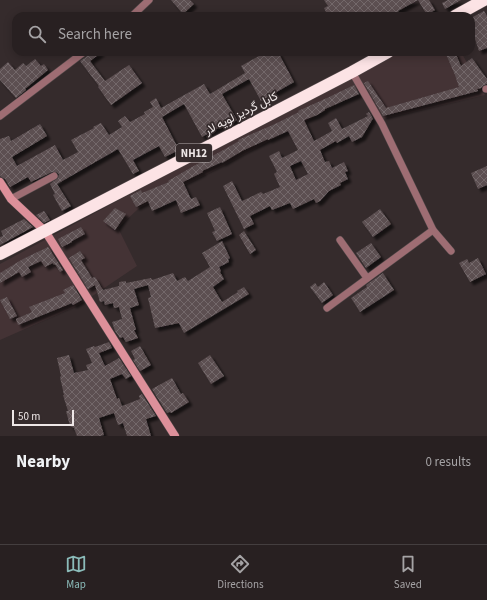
<!DOCTYPE html>
<meta charset="utf-8">
<style>
body{margin:0;font-family:"Source Sans 3",Vazirmatn,sans-serif;background:#342d2e;color:#f1f3f6}
.scale{position:absolute;left:12px;bottom:10px;width:62px;box-sizing:border-box;padding-left:4px;border:2px solid #eee7e7;border-top:0;font-size:11px;line-height:14px;white-space:nowrap;color:#eee7e7;-webkit-text-stroke:3px #352b2c;paint-order:stroke}
.list{margin:0;padding:0;list-style:none}
h2{display:flex;justify-content:space-between;align-items:center;height:52px;margin:0;padding:0 16px;font-size:17px}
h2 small{font-size:13px;font-weight:400;color:#a5a3a5}
.icon{flex:none;width:22px;height:22px;fill:none;stroke:currentColor;stroke-width:2;stroke-linecap:round;stroke-linejoin:round}
.map{position:relative;flex:none;width:487px;height:436px;overflow:hidden}
.search{position:absolute;background:#282021;box-shadow:0 2px 10px #0003;left:12px;right:12px;top:12px;height:44px;display:flex;align-items:center;gap:10px;box-sizing:border-box;padding:0 14px;border-radius:12px;color:#a5a3a5;font-size:15px}
.sheet{height:108px;background:#282021}
nav{display:flex;justify-content:space-around;align-items:center;box-sizing:border-box;height:56px;border-top:1px solid #443e3f;background:#282021;font-size:11px;color:#a5a3a5}
nav a{display:grid;justify-items:center;gap:2px}
nav .on{color:#8bbbb9}
.map>svg:first-child{display:block}
.built{fill:#443335}
.building{fill:url(#building-cross-hatch);fill-rule:evenodd;filter:url(#shadow)}
.lines{fill:none;stroke-linecap:round;stroke-linejoin:round}
.street-casing{stroke:#53494a;stroke-width:8}
.secondary-casing{stroke:#53494a;stroke-width:9}
.highway-casing{stroke:#53494a;stroke-width:13}
.street{stroke:#9e6d73;stroke-width:7}
.secondary{stroke:#dd909a;stroke-width:8}
.highway{stroke:#fce3e5;stroke-width:12}
.labels{text-anchor:middle;stroke-width:3.5;stroke-linejoin:round;paint-order:stroke}
.shield{fill:#352b2c;stroke:#b6afaf;stroke-width:1}
.shield-label{font-size:11px;font-weight:bold;fill:#eee7e7}
.street-label{font-size:12px;fill:#eee7e7;stroke:#352b2c}
</style>
<div class="map">
<svg width="487" height="436" viewBox="0 0 487 436">
<defs>
<pattern id="building-cross-hatch" width="8" height="8" patternUnits="userSpaceOnUse"><rect width="8" height="8" fill="#5b4f51"/><path d="M0 0l8 8M0 8l8-8" fill="none" stroke="#73686a"/></pattern>
<filter id="shadow"><feDropShadow dx="3.5" dy="3.5" stdDeviation="1" flood-color="#0009"/></filter>
</defs>
<rect width="100%" height="100%" fill="#352b2c"/>
<path class="built" d="M395 52H461L485 95 379 120 360 92 227 164 138 209 118 228 137 266 79 305 0 340V264Z"/>
<g class="building">
<path d="M171 0H190L194 4 183 14Z"/>
<path d="M324 0H418L398 11 401 16H328L324 8 328 6Z"/>
<path d="M418 0H429L435 10 427 15Z"/>
<path d="M448 0H461L445 9 442 3Z"/>
<path d="M484 11 487 16V48L479 51 471 27V18Z"/>
<path d="M90 52H102L90 61 105 81 129 65 142 83 111 105 98 87 99 86 80 61 87 56Z"/>
<path d="M266 52H278L294 82 261 101 249 79 222 94 237 120 228 125 227 123 202 137 184 104 162 117 179 150 165 157 159 146 133 160 139 171 133 174 118 149 57 184 71 206 62 211 53 195 55 194 50 184 58 178 59 174 56 172H52L31 182 28 177 10 187 5 179 1 177 0 175V139L9 136 11 141 40 124 47 136 12 157 17 166 55 145 63 160 78 152 71 140 94 128 93 127 101 123 109 135 122 127 118 121 125 116 130 122 145 114 144 112 153 107 150 102 156 98 161 108 204 84 210 94 245 73 241 66Z"/>
<path d="M445 52H455L461 66 472 58 487 79V84L484 85 481 88 477 89 478 91 383 116 364 83 368 81 386 108 459 87 455 75Z"/>
<path d="M35 59 41 66 44 64 48 70 25 89 26 90 16 98 0 80V69L8 62 15 70 23 63 26 66Z"/>
<path d="M354 85 359 94 325 109V110L317 115 304 120 314 141 332 131 328 123 336 118 342 129 368 116 366 114 369 112 373 119 372 120 362 137 352 142 349 136 337 143 336 141 320 150 325 162 329 161 332 168 344 162 348 171 345 172 348 179 340 183 341 185 329 191 320 201 316 203 314 199 293 209 290 203 272 210 270 206 250 216 254 224 244 229 223 186 232 181 242 201 261 192 263 194 280 187 274 174 277 172 269 156 279 151 282 158 298 150 288 131 268 140V139L242 151 222 163V162L202 171 203 172 183 182 191 199 196 197 200 205 181 213 176 200 152 211 148 201 136 207 130 196 141 190 142 193 169 182 168 181 192 167 227 148 239 141 238 140 275 124 299 112 298 111 327 98ZM301 161 308 174 296 180 290 166Z"/>
<path d="M487 166V185L478 189 471 173Z"/>
<path d="M220 207 232 234 217 241 212 232 215 231 207 213Z"/>
<path d="M115 208 126 214 115 230 103 221Z"/>
<path d="M380 209 391 224 373 237 362 222Z"/>
<path d="M44 211 50 220 44 223 36 215Z"/>
<path d="M24 219 33 227 0 245V237L3 236 1 231Z"/>
<path d="M81 227 85 234 72 241V242L62 247 58 239Z"/>
<path d="M244 231 256 250 250 254 239 235Z"/>
<path d="M222 241 230 258 228 259 229 262 219 267 221 271 220 272 224 279 213 287 222 302 238 292 237 291 244 287 249 294 184 333 179 323 155 328 148 298 151 297 148 285 134 289 139 305 130 308 136 330H134L138 338 126 342 123 337 120 338 115 331 112 322 122 319 119 307 114 308 113 303 105 305 104 301 100 302 95 285 88 289 69 258 80 251 85 258 81 260 92 278 95 277 103 290 119 286V282L126 281V283L151 278 152 280 173 273 177 281 185 277 188 281 210 267 202 253Z"/>
<path d="M371 243 381 257 366 268 356 253Z"/>
<path d="M48 247 63 270 60 272 55 264 54 265 53 263 45 267 41 261 28 267 31 272 22 277 19 272 0 283V273L23 259Z"/>
<path d="M478 258 486 274 470 282 459 263 467 259 469 263Z"/>
<path d="M383 273 394 290 360 312 351 298 367 287 366 285Z"/>
<path d="M324 282 333 295 322 303 310 287 315 283 318 287Z"/>
<path d="M73 285 82 300 73 305 72 303 18 325 16 319 32 312 29 307 65 293 63 290Z"/>
<path d="M7 297 17 316 10 319 0 300Z"/>
<path d="M109 342 112 348 99 353 105 366 119 358 131 376 126 379 122 374 110 379 117 399 119 398 122 406 140 399 139 396 142 394 156 416 146 419 151 436H127L123 423 118 425 114 413 99 418 104 435 100 436H77L74 428 70 426 66 411H68L63 395H64L60 377 61 376 57 358 69 355 74 373 88 370 86 365 92 363 86 349 94 346 95 347Z"/>
<path d="M140 346 151 365 140 371 133 360 135 359 131 351Z"/>
<path d="M210 355 224 376 211 384 198 363Z"/>
<path d="M172 378 181 394 183 393 189 402 171 413 170 412 167 413 152 389Z"/>
</g>
<g class="lines">
<g class="street-casing">
<g id="street">
<path d="M132 16 149 0"/>
<path d="M352 72 382 124 433 230 451 251"/>
<path d="M486 89H487"/>
<path d="M0 116 84 52"/>
<path d="M11 199 54 176"/>
<path d="M340 240 367 278"/>
<path d="M327 308 433 230"/>
</g>
</g>
<g class="secondary-casing">
<path id="secondary" d="M0 182 11 199 45 231 175 436"/>
</g>
<g class="highway-casing">
<g id="highway">
<path d="M455 16 484 0"/>
<path d="M0 254 352 72 388 52"/>
</g>
</g>
<use href="#street" class="street"/>
<use href="#secondary" class="secondary"/>
<use href="#highway" class="highway"/>
</g>
<g class="labels">
<rect class="shield" x="176" y="144" width="36" height="18" rx="3"/>
<g class="shield-label">
<text x="194" y="157">NH12</text>
</g>
<g class="street-label">
<text transform="translate(241 113) rotate(-27)" y="4">کابل گردیز لویه لار</text>
</g>
</g>
</svg>
<div class="scale">50 m</div>
<div class="search"><svg class="icon" aria-label="search" viewBox="0 0 24 24"><circle cx="10" cy="10" r="6"/><path d="M15 15l6 6"/></svg>Search here</div>
</div>
<section class="sheet">
<h2>Nearby<small>0 results</small></h2>
<ul class="list">
</ul>
</section>
<nav>
<a class="on"><svg class="icon" aria-label="map" viewBox="0 0 24 24"><path d="M3 6l6-2 6 2 6-2v14l-6 2-6-2-6 2zM9 4v14M15 6v14"/></svg>Map</a>
<a><svg class="icon" aria-label="directions" viewBox="0 0 24 24"><path d="M12 3l9 9-9 9-9-9zM9 14v-3h6M13 9l2 2-2 2"/></svg>Directions</a>
<a><svg class="icon" aria-label="saved" viewBox="0 0 24 24"><path d="M7 4h10v16l-5-4-5 4z"/></svg>Saved</a>
</nav>
